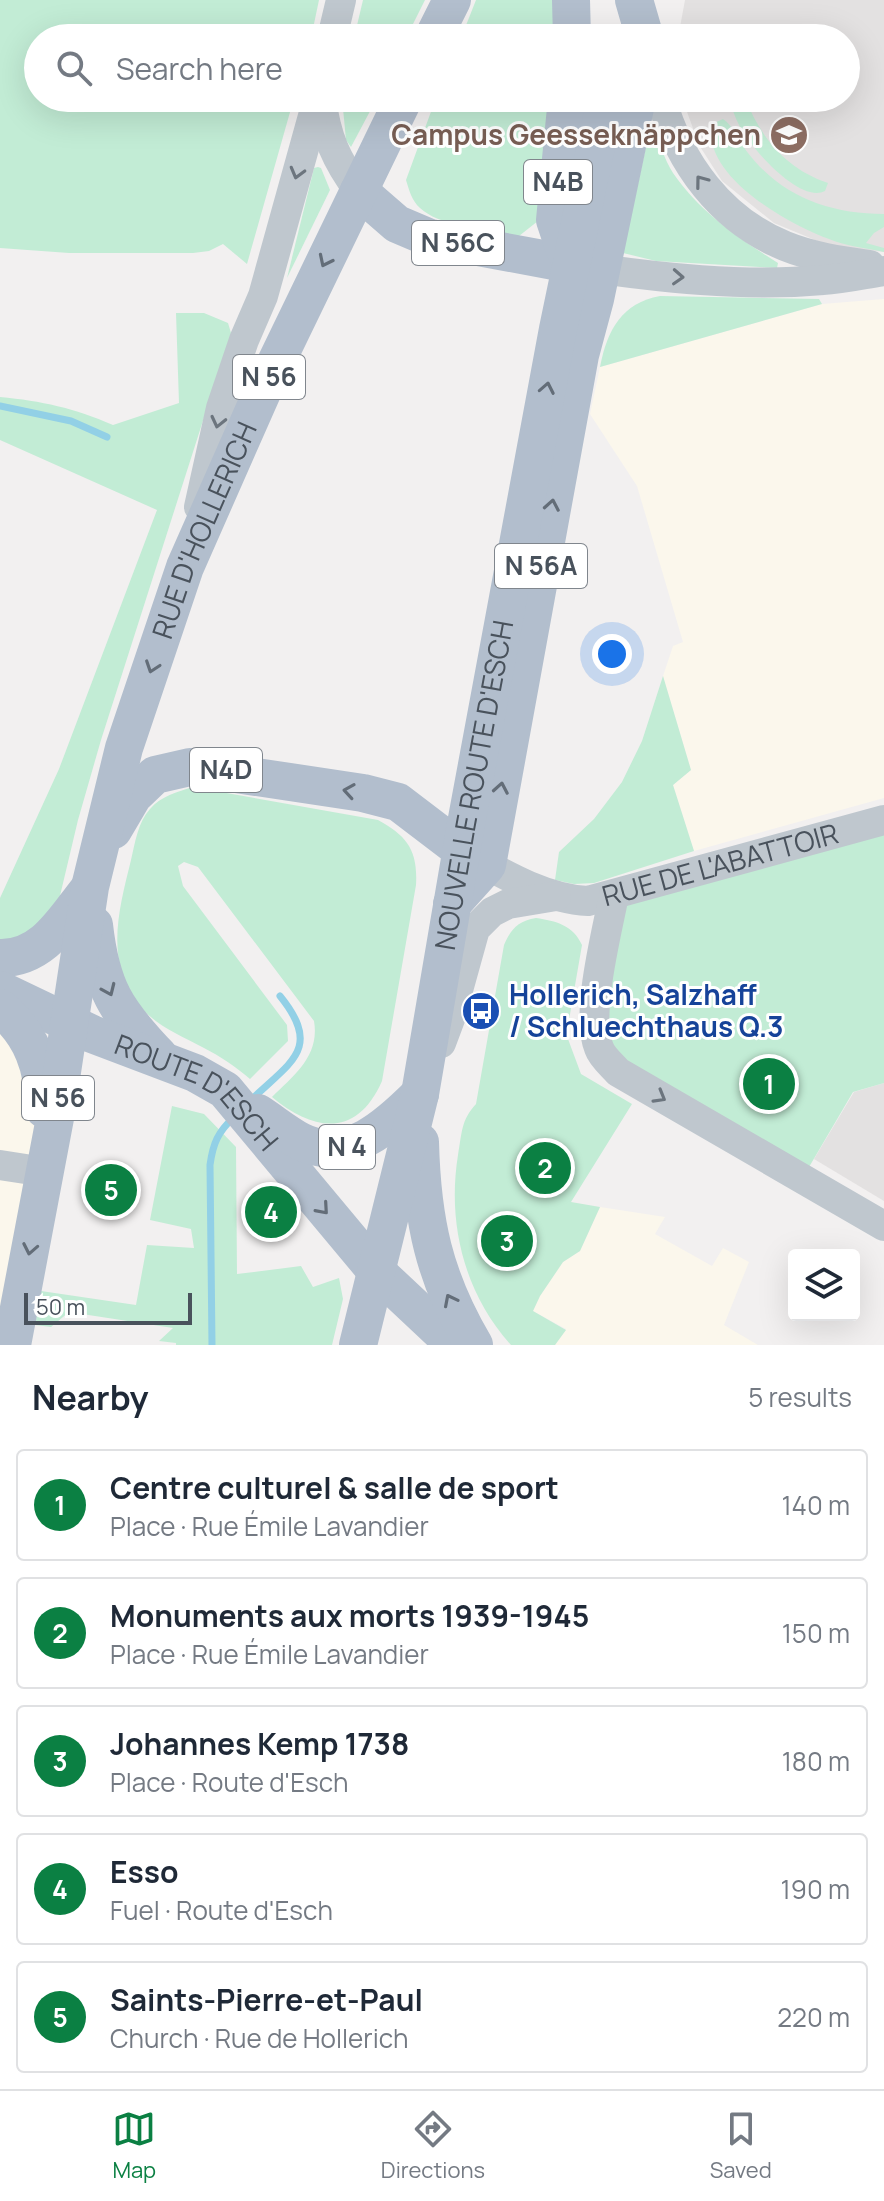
<!DOCTYPE html>
<meta charset="utf-8">
<style>
body{margin:0;font-family:Manrope,sans-serif;background:#f6f6f7;color:#1f2937}
.controls{position:absolute;right:24px;bottom:24px;display:grid;overflow:hidden;border-radius:8px;box-shadow:0 8px 32px #0002}
.controls button{width:72px;height:72px;display:grid;place-items:center;padding:0;border:0;border-bottom:2px solid #e0e1e3;background:#fff;color:#1f2937;font:40px sans-serif}
.scale{position:absolute;left:24px;bottom:20px;width:168px;box-sizing:border-box;padding-left:8px;border:4px solid #49525c;border-top:0;font-size:22px;line-height:28px;white-space:nowrap;color:#49525c;-webkit-text-stroke:6px #fff;paint-order:stroke}
.you{position:absolute;left:612px;top:654px;width:28px;height:28px;margin:-20px;border:6px solid #fff;border-radius:50%;background:#1a73e8;box-shadow:0 0 0 12px #1a73e833}
.badge{display:grid;place-items:center;width:52px;height:52px;border-radius:50%;background:#0b8043;color:#fff;font-size:26px;font-weight:700}
.pin{position:absolute;translate:-50% -50%;border:4px solid #fff;box-shadow:0 2px 8px #0006}
.list{margin:0;padding:0;list-style:none}
h2{display:flex;justify-content:space-between;align-items:center;height:104px;margin:0;padding:0 32px;font-size:34px}
h2 small{font-size:26px;font-weight:400;color:#747a83}
.list li{display:grid;grid-template-columns:52px 1fr auto;gap:24px;align-items:center;box-sizing:border-box;height:112px;margin:0 16px 16px;padding:0 16px;border:2px solid #e0e1e3;border-radius:8px}
.list b{display:block;font-size:30px;white-space:nowrap}
.list p{margin:0;font-size:26px;white-space:nowrap;color:#747a83}
.list em{font-size:26px;font-style:normal;color:#747a83}
.icon{flex:none;width:44px;height:44px;fill:none;stroke:currentColor;stroke-width:2;stroke-linecap:round;stroke-linejoin:round}
.map{position:relative;flex:none;width:884px;height:1345px;overflow:hidden}
.search{position:absolute;background:#fff;box-shadow:0 8px 32px #0002;left:24px;right:24px;top:24px;height:88px;display:flex;align-items:center;gap:20px;box-sizing:border-box;padding:0 28px;border-radius:44px;color:#747a83;font-size:30px}
.sheet{height:744px;background:#fff}
nav{display:flex;justify-content:space-around;align-items:center;box-sizing:border-box;height:112px;border-top:2px solid #e0e1e3;background:#fff;font-size:22px;color:#747a83}
nav a{display:grid;justify-items:center;gap:4px}
nav .on{color:#0b8043}
.map>svg:first-child{display:block}
.commercial{fill:#fbf7ec}
.education{fill:#e3e1e1}
.green{fill:#c2ecd5}
.lines{fill:none;stroke-linecap:round;stroke-linejoin:round}
.stream{stroke:#92d0e6;stroke-width:7}
.minor{stroke:#bfc7ce;stroke-width:30}
.major{stroke:#b2becd;stroke-width:38}
.oneway{stroke:#6c757e}
.oneway2{stroke:#636d78}
.labels{text-anchor:middle;stroke-width:6;stroke-linejoin:round;paint-order:stroke}
.shield{fill:#fff;stroke:#80868d;stroke-width:2}
.shield-label{font-size:26px;font-weight:bold;fill:#49525c}
.education-label{font-size:28px;font-weight:bold;fill:#785e54;stroke:#fff;text-anchor:end}
.street-label{font-size:28px;fill:#49525c;stroke:#fff}
.transit-label{font-size:28px;font-weight:bold;fill:#164399;stroke:#fff;text-anchor:start}
</style>
<div class="map">
<svg width="884" height="1345" viewBox="0 0 884 1345">
<rect width="100%" height="100%" fill="#f2f0f0"/>
<g class="commercial">
<path d="M884 299V798L694 851 673 785 691 770 663 676 673 646 683 642 637 486 590 414 600 367 822 304Z"/>
<path d="M0 1008 44 1088 0 1345Z"/>
<path d="M600 1207 665 1217 655 1234 712 1266 723 1248 749 1262 724 1325 758 1345H555L566 1329 533 1311 540 1296 563 1262 580 1251Z"/>
</g>
<g class="education">
<path d="M685 0H884V252L827 245 774 223 722 181 699 145 682 98H846V38H678Z"/>
<path d="M884 1083V1201L814 1159 854 1092Z"/>
</g>
<g class="green">
<path d="M0 0H319L311 38H38V98H294L247 264 223 244 209 251 193 253H69L0 248Z"/>
<path d="M363 0H425L406 38H354Z"/>
<path d="M476 0H554L557 38H461Z"/>
<path d="M342 98H377L351 147 346 140Z"/>
<path d="M436 98H551L538 221 519 236C492 231 440 227 420 208 412 201 409 190 406 180Z"/>
<path d="M729 98H745C761 138 786 169 828 183L825 191C800 204 751 148 740 127 735 118 732 108 729 98Z"/>
<path d="M723 119C733 125 740 143 748 153 782 197 830 214 884 214V227L874 233 866 243 884 248V252C866 248 846 246 829 239 790 225 701 176 712 124Z"/>
<path d="M650 128C660 141 664 159 673 173 701 213 737 237 778 263L777 268 656 261 623 253Z"/>
<path d="M318 167 321 168 330 190 287 278 314 168Z"/>
<path d="M660 296 819 299 822 304 600 367C607 330 622 303 660 296Z"/>
<path d="M176 313H204L228 323 231 333 101 740 78 820 59 900 41 929 0 945V898L59 769 157 510 0 440V397C42 401 74 408 113 425L179 403Z"/>
<path d="M663 676 691 770 673 785 694 851 594 883 574 884 555 880 559 852 594 819 622 782 642 741Z"/>
<path d="M193 787 378 820C407 836 418 850 416 885L382 1081C357 1138 314 1132 272 1097 294 1075 320 1056 314 1021L198 867 184 862 178 866 183 886 287 1025 288 1041 250 1079C236 1067 220 1056 204 1048 180 1035 157 1027 139 1005 104 961 119 909 131 860 135 843 138 822 150 809 161 796 177 792 193 787Z"/>
<path d="M884 820V1083L853 1092 802 1179 618 1072 594 1024 614 895Z"/>
<path d="M536 918C556 921 573 925 582 945L569 1020 568 1039 581 1074 632 1104 571 1202 600 1207 580 1251 563 1262 540 1296 533 1311 566 1330 555 1345H511C464 1293 447 1223 458 1155 462 1133 461 1120 476 1104L504 945C511 929 518 921 536 918Z"/>
<path d="M172 1106 204 1114 236 1147 237 1274 301 1266 313 1287 339 1278 343 1299 332 1345H176V1343L159 1341 173 1328 69 1312 51 1327 35 1325 41 1291 136 1305 147 1245 194 1248 191 1229 150 1220Z"/>
</g>
<g class="lines">
<g class="stream">
<path d="M0 406 71 421 107 437"/>
<path d="M251 1100C290 1062 323 1049 280 996"/>
<path d="M212 1345 210 1165C213 1143 218 1132 234 1117"/>
</g>
<g class="minor">
<path d="M332 38 341 0"/>
<path d="M321 98C326 137 336 160 359 191"/>
<path d="M661 98C679 163 721 220 785 246 812 257 841 261 870 265"/>
<path d="M580 266C659 278 743 287 823 280 844 279 864 274 884 271"/>
<path d="M199 507 221 408 244 340 263 296 318 98"/>
<path id="s1" d="M467 854C503 874 545 899 588 901L884 820"/>
<path d="M614 895C607 932 585 1015 599 1048 602 1057 612 1065 618 1072L884 1226"/>
<path d="M441 1043 450 1019 475 929 492 912 508 904 556 896"/>
<path d="M0 1165 45 1172"/>
</g>
<g class="major">
<path d="M571 0 572 38"/>
<path d="M634 0 645 38"/>
<path d="M433 38 452 0"/>
<path d="M359 191 397 224 430 238 570 264"/>
<path d="M565 250 555 220 567 98"/>
<path d="M113 830 133 796 155 775 190 767 363 793 398 802 461 850"/>
<path d="M452 904 487 865 580 355 595 299 637 98"/>
<path d="M94 925C101 988 116 1011 159 1056"/>
<path d="M0 958C43 959 64 920 88 890"/>
<path id="s2" d="M0 990 92 1034 195 1073 225 1090 376 1271 455 1345"/>
<path d="M0 1008C32 1034 44 1068 44 1109"/>
<path d="M258 1113C272 1122 285 1133 300 1141 347 1165 389 1125 420 1094"/>
<path d="M420 1142C422 1221 434 1277 474 1345"/>
<path id="s3" d="M12 1345 55 1118 90 887 124 748 185 567 267 381 404 98"/>
<path id="s4" d="M358 1345 420 1094 466 824 558 329 606 98"/>
</g>
</g>
<defs><path id="oneway-chevron" d="M-2-3.5L2.5 0L-2 3.5" fill="none" stroke-width="1.6" stroke-linecap="round" stroke-linejoin="round" transform="scale(2)"/></defs>
<g class="oneway">
<use href="#oneway-chevron" transform="translate(297 173) rotate(105)"/>
<use href="#oneway-chevron" transform="translate(701 181) rotate(-127)"/>
<use href="#oneway-chevron" transform="translate(678 277) rotate(3)"/>
<use href="#oneway-chevron" transform="translate(218 422) rotate(103)"/>
<use href="#oneway-chevron" transform="translate(660 1097) rotate(30)"/>
</g>
<g class="oneway2">
<use href="#oneway-chevron" transform="translate(325 261) rotate(116)"/>
<use href="#oneway-chevron" transform="translate(547 388) rotate(-79)"/>
<use href="#oneway-chevron" transform="translate(552 505) rotate(-80)"/>
<use href="#oneway-chevron" transform="translate(152 667) rotate(109)"/>
<use href="#oneway-chevron" transform="translate(501 788) rotate(-80)"/>
<use href="#oneway-chevron" transform="translate(349 791) rotate(-171)"/>
<use href="#oneway-chevron" transform="translate(109 990) rotate(66)"/>
<use href="#oneway-chevron" transform="translate(323 1209) rotate(49)"/>
<use href="#oneway-chevron" transform="translate(30 1249) rotate(101)"/>
<use href="#oneway-chevron" transform="translate(450 1300) rotate(-117)"/>
</g>
<defs>
<g id="school-disc" transform="scale(2)"><circle r="9.5" fill="#8d6e63" stroke="#fff"/><path d="M0-5L7-2L0 1L-7-2ZM-4 1L0 2.5L4 1V4Q0 6-4 4Z" fill="#fff"/></g>
<g id="bus-disc" transform="scale(2)"><circle r="9.5" fill="#1a4fb4" stroke="#fff"/><path d="M-5-6H5V4H4V6H2V4H-2V6H-4V4H-5ZM-3.5-4V0h7V-4ZM-3.5 1.2v1.5H-2V1.2ZM2 1.2v1.5H3.5V1.2Z" fill="#fff"/></g>
</defs>
<g fill-rule="evenodd">
<use href="#school-disc" x="789" y="135"/>
<use href="#bus-disc" x="481" y="1011"/>
</g>
<g class="labels">
<g class="shield">
<rect x="524" y="160" width="68" height="44" rx="6"/>
<rect x="412" y="221" width="92" height="44" rx="6"/>
<rect x="233" y="355" width="72" height="44" rx="6"/>
<rect x="495" y="544" width="92" height="44" rx="6"/>
<rect x="190" y="748" width="72" height="44" rx="6"/>
<rect x="22" y="1076" width="72" height="44" rx="6"/>
<rect x="319" y="1125" width="56" height="44" rx="6"/>
</g>
<g class="shield-label">
<text x="558" y="191">N4B</text>
<text x="458" y="252">N 56C</text>
<text x="269" y="386">N 56</text>
<text x="541" y="575">N 56A</text>
<text x="226" y="779">N4D</text>
<text x="58" y="1107">N 56</text>
<text x="347" y="1156">N 4</text>
</g>
<g class="education-label">
<text x="761" y="145">Campus Geesseknäppchen</text>
</g>
<g class="street-label">
<text dy="10" stroke="none"><textPath href="#s3" startOffset="840">RUE D'HOLLERICH</textPath></text>
<text dy="10" stroke="none"><textPath href="#s4" startOffset="572">NOUVELLE ROUTE D'ESCH</textPath></text>
<text dy="10" stroke="none"><textPath href="#s1" startOffset="268">RUE DE L'ABATTOIR</textPath></text>
<text dy="10" stroke="none"><textPath href="#s2" startOffset="224">ROUTE D'ESCH</textPath></text>
</g>
<g class="transit-label">
<text x="509" y="1005">Hollerich, Salzhaff<tspan x="509" dy="32">/ Schluechthaus Q.3</tspan></text>
</g>
</g>
</svg>
<div class="controls">
<button><svg class="icon" aria-label="layers" viewBox="0 0 24 24"><path d="M12 4l9 5-9 5-9-5zM3 14l9 5 9-5"/></svg></button>
</div>
<div class="scale">50 m</div>
<div class="you"></div>
<div class="pin badge" style="left:769px;top:1084px">1</div>
<div class="pin badge" style="left:545px;top:1168px">2</div>
<div class="pin badge" style="left:507px;top:1241px">3</div>
<div class="pin badge" style="left:271px;top:1212px">4</div>
<div class="pin badge" style="left:111px;top:1190px">5</div>
<div class="search"><svg class="icon" aria-label="search" viewBox="0 0 24 24"><circle cx="10" cy="10" r="6"/><path d="M15 15l6 6"/></svg>Search here</div>
</div>
<section class="sheet">
<h2>Nearby<small>5 results</small></h2>
<ul class="list">
<li><span class="badge">1</span><div><b>Centre culturel &amp; salle de sport</b><p>Place · Rue Émile Lavandier</p></div><em>140 m</em></li>
<li><span class="badge">2</span><div><b>Monuments aux morts 1939-1945</b><p>Place · Rue Émile Lavandier</p></div><em>150 m</em></li>
<li><span class="badge">3</span><div><b>Johannes Kemp 1738</b><p>Place · Route d'Esch</p></div><em>180 m</em></li>
<li><span class="badge">4</span><div><b>Esso</b><p>Fuel · Route d'Esch</p></div><em>190 m</em></li>
<li><span class="badge">5</span><div><b>Saints-Pierre-et-Paul</b><p>Church · Rue de Hollerich</p></div><em>220 m</em></li>
</ul>
</section>
<nav>
<a class="on"><svg class="icon" aria-label="map" viewBox="0 0 24 24"><path d="M3 6l6-2 6 2 6-2v14l-6 2-6-2-6 2zM9 4v14M15 6v14"/></svg>Map</a>
<a><svg class="icon" aria-label="directions" viewBox="0 0 24 24"><path d="M12 3l9 9-9 9-9-9zM9 14v-3h6M13 9l2 2-2 2"/></svg>Directions</a>
<a><svg class="icon" aria-label="saved" viewBox="0 0 24 24"><path d="M7 4h10v16l-5-4-5 4z"/></svg>Saved</a>
</nav>
